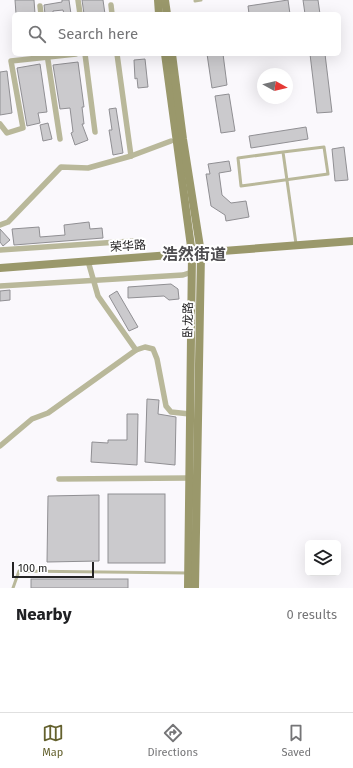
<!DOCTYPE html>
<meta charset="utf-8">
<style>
body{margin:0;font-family:"Fira Sans","Noto Sans SC",sans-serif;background:#f2f2f2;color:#202124}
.controls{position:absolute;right:12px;bottom:12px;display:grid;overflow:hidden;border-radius:6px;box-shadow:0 4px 16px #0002}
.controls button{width:36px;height:36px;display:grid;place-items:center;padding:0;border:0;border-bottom:1px solid #e0e0e0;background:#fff;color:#202124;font:20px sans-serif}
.compass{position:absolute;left:257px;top:68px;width:36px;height:36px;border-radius:50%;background:#fff;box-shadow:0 4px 16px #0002;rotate:98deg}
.scale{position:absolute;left:12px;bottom:10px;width:82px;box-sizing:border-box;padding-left:4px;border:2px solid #242324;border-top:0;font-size:11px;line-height:14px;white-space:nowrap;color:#242324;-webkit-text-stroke:3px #fff;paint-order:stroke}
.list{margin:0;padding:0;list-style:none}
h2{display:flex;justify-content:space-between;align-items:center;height:52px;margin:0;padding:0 16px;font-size:17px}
h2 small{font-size:13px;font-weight:400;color:#757577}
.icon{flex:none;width:22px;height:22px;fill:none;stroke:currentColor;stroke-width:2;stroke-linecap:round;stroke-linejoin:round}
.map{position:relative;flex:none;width:353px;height:588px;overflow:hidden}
.search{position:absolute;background:#fff;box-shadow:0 4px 16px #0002;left:12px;right:12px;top:12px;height:44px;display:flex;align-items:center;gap:10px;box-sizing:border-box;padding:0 14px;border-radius:6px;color:#757577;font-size:15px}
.sheet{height:124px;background:#fff}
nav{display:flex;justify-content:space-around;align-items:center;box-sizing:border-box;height:56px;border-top:1px solid #e0e0e0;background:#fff;font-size:11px;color:#757577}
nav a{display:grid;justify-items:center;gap:2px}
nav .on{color:#64612e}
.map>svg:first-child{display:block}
.building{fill:#cbcacd;stroke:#908f93}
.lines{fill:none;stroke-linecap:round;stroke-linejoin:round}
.lane{stroke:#b9b89a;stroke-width:3}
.street{stroke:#b9b89a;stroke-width:5.5}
.secondary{stroke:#9a986b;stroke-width:8}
.labels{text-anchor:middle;stroke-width:4;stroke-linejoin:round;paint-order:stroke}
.street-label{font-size:12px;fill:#242324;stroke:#fff}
.district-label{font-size:16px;font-weight:bold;fill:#4d4c4f;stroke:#fff}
</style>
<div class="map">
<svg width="353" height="588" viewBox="0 0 353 588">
<rect width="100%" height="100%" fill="#faf8fc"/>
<g class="building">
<path d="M15 0H34L35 14H16Z"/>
<path d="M62 0H69L71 14H64L63 10 53 11V14H45L44 5 62 2Z"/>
<path d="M82 0H103L105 14H84Z"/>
<path d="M288 0 290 14H249L248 6Z"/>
<path d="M303 0H318L320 14H305Z"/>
<path d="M207 54H223L227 85 212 88Z"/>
<path d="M310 54H325L332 112 317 113Z"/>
<path d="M145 59 148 87 138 88 137 78 135 79 134 60Z"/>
<path d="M78 62 84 107H82L84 124H82L88 140 75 145 71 133 73 132 70 108 60 109 53 65Z"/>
<path d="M40 64 47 112 38 113 40 123 27 126 17 68Z"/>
<path d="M7 71 12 113 0 115V72Z"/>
<path d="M229 94 235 131 221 133 215 96Z"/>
<path d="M116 108 123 153 113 155 109 130H112L109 109Z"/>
<path d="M48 123 52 139 43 141 40 125Z"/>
<path d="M306 127 308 139 251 148 249 136Z"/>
<path d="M344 147 348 180 335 181 332 149Z"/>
<path d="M229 161 231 171 219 173 222 195 231 203 246 201 249 217 226 221 225 215 211 206 206 174H210L208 164Z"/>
<path d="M89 222 90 229 102 228 103 238 14 245 12 229 39 227 40 237 65 235 64 225Z"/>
<path d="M0 229 10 240 3 246 0 242Z"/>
<path d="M171 284 178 289 179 299 169 300 164 296 128 298V287Z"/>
<path d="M10 290V300L0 301V291Z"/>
<path d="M117 291 138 327 129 331 109 296Z"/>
<path d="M147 399 159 400 158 414 176 417 175 465 145 462Z"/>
<path d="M127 414H138L137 465 91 462 92 442 108 443V440H127Z"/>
<rect x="108" y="494" width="57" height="69"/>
<path d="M99 495V561L47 562 48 496Z"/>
<rect x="31" y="579" width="97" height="9"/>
</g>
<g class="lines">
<g class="lane">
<path d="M195 1 201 0"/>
<path d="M283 152 324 147 328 174 241 186 238 158 283 152 296 244"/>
<path d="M13 588 19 571 188 573"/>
</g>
<g class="street">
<path d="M78 0 80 14"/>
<path d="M111 5 112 14"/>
<path d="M40 6 41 14"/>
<path d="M47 54 60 139"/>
<path d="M85 54 95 132"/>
<path d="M117 54 131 156"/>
<path d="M0 124 7 133 23 128 11 61 76 54"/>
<path d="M0 225 8 222 61 167 88 168 131 156 171 141"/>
<path d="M0 250 133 241"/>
<path d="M0 286 183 275 192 272"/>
<path d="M136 350 145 347 153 349 157 359 166 406 171 412 190 414"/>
<path d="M0 446 32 419 48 413 136 350 98 296 88 261"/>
<path d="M59 479 189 478"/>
</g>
<g class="secondary">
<path d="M158 0 159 14"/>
<path d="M165 0 167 14"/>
<path d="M165 54 192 254 188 588"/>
<path d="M172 54 183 139 201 253 195 588"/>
<path d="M0 268 353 241"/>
</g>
</g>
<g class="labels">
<g class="street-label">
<text transform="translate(128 246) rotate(-4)" y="4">荣华路</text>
<text transform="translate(188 320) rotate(-89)" y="4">卧龙路</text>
</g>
<g class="district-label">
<text x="194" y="260">浩然街道</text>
</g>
</g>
</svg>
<div class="controls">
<button><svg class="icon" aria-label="layers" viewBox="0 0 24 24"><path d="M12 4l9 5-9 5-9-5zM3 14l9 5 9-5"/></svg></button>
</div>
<svg class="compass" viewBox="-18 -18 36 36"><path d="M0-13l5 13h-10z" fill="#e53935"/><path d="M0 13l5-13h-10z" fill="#757577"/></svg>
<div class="scale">100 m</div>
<div class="search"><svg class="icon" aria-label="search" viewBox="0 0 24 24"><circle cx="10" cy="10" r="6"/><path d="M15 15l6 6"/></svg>Search here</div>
</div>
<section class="sheet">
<h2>Nearby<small>0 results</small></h2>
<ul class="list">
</ul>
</section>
<nav>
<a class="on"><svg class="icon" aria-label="map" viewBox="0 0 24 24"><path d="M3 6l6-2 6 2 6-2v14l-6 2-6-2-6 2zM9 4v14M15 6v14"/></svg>Map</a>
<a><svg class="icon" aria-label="directions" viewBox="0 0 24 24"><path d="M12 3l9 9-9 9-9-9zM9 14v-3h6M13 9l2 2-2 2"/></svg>Directions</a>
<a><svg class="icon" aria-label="saved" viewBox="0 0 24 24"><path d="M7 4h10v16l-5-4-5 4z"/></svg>Saved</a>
</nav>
